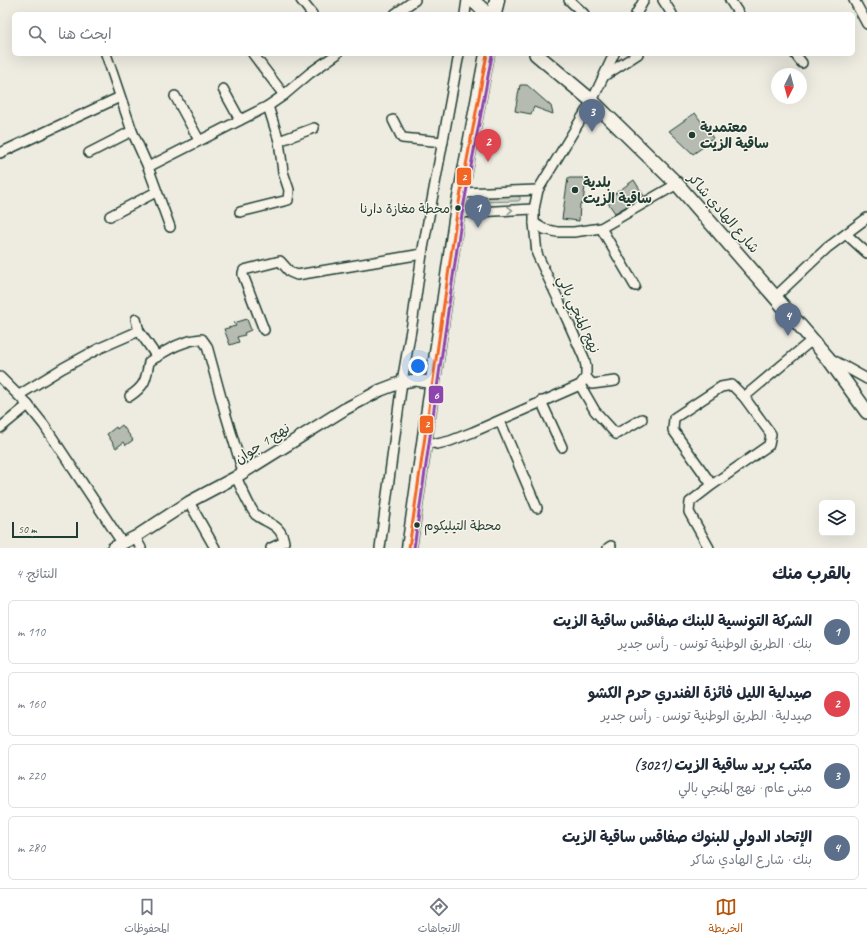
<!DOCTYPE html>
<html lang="ar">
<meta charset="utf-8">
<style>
body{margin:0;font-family:Caveat,"Playpen Sans Arabic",sans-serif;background:#f6f6f7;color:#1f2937;direction:rtl}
.controls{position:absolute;right:12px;bottom:12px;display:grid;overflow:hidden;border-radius:6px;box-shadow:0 4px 16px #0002}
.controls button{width:36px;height:36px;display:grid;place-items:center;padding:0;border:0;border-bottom:1px solid #e0e1e3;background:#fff;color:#1f2937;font:20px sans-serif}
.compass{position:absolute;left:771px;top:68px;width:36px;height:36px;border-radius:50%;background:#fff;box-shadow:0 4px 16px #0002;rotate:186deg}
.scale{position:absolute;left:12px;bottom:10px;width:66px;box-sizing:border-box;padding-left:4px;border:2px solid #1f3d34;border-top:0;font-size:11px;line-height:14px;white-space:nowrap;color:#1f3d34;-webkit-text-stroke:3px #f7f3e8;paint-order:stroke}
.you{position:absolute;left:418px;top:366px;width:14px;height:14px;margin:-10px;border:3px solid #fff;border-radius:50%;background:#1a73e8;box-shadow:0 0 0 6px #1a73e833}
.badge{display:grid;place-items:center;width:26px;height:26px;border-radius:50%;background:#b45309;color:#fff;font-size:13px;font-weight:700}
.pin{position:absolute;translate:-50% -33px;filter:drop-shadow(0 1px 2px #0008)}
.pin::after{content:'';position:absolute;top:21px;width:14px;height:12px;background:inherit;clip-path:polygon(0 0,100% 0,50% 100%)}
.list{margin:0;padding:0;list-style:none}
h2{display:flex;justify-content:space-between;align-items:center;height:52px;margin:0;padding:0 16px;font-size:17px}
h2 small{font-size:13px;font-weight:400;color:#747a83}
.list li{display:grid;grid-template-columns:26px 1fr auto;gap:12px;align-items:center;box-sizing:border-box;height:64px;margin:0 8px 8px;padding:0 8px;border:1px solid #e0e1e3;border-radius:6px}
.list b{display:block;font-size:15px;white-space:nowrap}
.list p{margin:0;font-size:13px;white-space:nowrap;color:#747a83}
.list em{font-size:13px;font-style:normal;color:#747a83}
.icon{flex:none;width:22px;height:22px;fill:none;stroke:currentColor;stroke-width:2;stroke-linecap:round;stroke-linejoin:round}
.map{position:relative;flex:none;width:867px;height:548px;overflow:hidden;direction:ltr}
.search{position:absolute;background:#fff;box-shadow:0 4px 16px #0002;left:12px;right:12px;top:12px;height:44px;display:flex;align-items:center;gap:10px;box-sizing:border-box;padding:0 14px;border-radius:6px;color:#747a83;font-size:15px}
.sheet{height:340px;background:#fff}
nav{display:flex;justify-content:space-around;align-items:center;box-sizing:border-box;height:56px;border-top:1px solid #e0e1e3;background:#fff;font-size:11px;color:#747a83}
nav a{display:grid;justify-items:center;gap:2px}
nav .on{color:#b45309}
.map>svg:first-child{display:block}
.green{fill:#cccfc4;stroke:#76867c}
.building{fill:#b5bbb0;stroke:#1f3d34}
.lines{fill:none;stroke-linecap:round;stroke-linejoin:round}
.minor-casing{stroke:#1f3d34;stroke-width:12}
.tertiary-casing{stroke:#1f3d34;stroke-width:14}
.secondary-casing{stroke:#1f3d34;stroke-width:16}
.primary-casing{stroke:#1f3d34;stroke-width:17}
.minor{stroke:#f7f3e8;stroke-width:9}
.tertiary{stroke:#f7f3e8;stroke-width:11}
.secondary{stroke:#f7f3e8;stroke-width:13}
.primary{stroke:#f7f3e8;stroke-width:14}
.bus-1-casing{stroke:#f7f3e8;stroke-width:6}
.bus-2-casing{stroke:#f7f3e8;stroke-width:6}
.bus-1{stroke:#f26522;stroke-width:3}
.bus-2{stroke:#8e44ad;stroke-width:3}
.oneway{stroke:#8b988e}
.poi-dot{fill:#1f3d34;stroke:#f7f3e8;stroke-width:1.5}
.labels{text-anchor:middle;stroke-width:3;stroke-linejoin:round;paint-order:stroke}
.bus-label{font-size:13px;fill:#1f3d34;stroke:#f7f3e8;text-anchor:end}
.poi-label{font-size:14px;font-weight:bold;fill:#1f3d34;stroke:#f7f3e8;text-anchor:start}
.street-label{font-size:14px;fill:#1f3d34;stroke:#f7f3e8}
.line-badge{stroke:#f7f3e8;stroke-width:1.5}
.badge-label{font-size:11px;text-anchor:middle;font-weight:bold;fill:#fff}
</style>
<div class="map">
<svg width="867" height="548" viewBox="0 0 867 548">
<rect width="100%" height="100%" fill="#eeece1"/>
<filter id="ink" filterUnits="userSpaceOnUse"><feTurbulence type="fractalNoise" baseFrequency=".025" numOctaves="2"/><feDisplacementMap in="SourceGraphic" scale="8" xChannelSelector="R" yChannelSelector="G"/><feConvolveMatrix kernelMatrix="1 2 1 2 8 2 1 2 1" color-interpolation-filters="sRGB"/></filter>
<g filter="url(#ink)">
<path class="green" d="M516 195 520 197V200L518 201 480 202 476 201 477 198 479 197Z"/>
<g class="building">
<path d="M520 85H527L551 106 553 114 534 107 531 114 515 111Z"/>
<path d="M695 113 713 138 708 141 709 143 693 154 669 131Z"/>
<path d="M568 178H586L583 203 580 204 579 221 562 219Z"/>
<path d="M634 180 644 196 615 213 606 200Z"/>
<path d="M247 319 251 330 244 333 245 335 237 337 239 342 230 345 224 329 236 326 234 323Z"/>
<path d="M122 425 133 440 126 445 124 442 116 448 107 434 116 427 117 429Z"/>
</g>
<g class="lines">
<g class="minor-casing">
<g id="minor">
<path d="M301 0 312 14"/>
<path d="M569 0 584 14"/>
<path d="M663 0 672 14"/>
<path d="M730 0 739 14"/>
<path d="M854 0 867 24"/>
<path d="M395 14 415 0"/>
<path d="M465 14 467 0"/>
<path d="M636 14 644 0"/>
<path d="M106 54 132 131 148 167"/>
<path d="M253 54 284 95"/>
<path d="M795 54 802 63"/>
<path d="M604 76 638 54"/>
<path d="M223 89 240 120"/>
<path d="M175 96 199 140"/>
<path d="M393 120 402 138 443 142"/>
<path d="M279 141 314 128"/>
<path d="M0 153 120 97"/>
<path d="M89 153 132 131"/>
<path d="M461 193 538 190"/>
<path d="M240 212 288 200 289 190 283 172 279 141 268 106"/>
<path d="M457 213 534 209"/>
<path d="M110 216 156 192"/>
<path d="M534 223 544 229 557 232H574L601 228 677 184"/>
<path d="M170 227 148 167 268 106 284 95 310 73 337 54"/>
<path d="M601 228 635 286"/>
<path d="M846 234 867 253"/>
<path d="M775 297 827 248 867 218"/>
<path d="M136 319 139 331 157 357"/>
<path d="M264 330 243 275V273L244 270 280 261 290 272 297 275 422 254"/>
<path d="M831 359 867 379"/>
<path d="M0 377 28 405 44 425 123 544"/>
<path d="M586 377 592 384 615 381"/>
<path d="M580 385 595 411 616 434 642 419"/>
<path d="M19 395 63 368 100 348 139 331"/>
<path d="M130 396C145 386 146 380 149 362 164 351 184 340 202 339L207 346 225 412 243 472"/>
<path d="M744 397 812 340"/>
<path d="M541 401 562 447"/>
<path d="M500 421 537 508"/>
<path d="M0 428 28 405"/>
<path d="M424 440 437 444 450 441 473 432 580 385 586 377V366L584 358 559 301 537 254 534 223V209L538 190 592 101 614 54"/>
<path d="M236 477C240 485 251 511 256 515 268 524 281 524 284 542L271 548"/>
<path d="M189 502 215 548"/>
<path d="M135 537 141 548"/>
<path d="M380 548 402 382 413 318 422 254 459 54"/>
<path d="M608 548 611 546"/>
<path d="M709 548 689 512 690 502 712 485 769 445 771 434 744 397 732 385 721 387 674 418 673 430 712 485"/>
</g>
</g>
<g class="tertiary-casing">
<path id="tertiary" d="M113 548 135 537 189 502 236 477 345 409 381 390 402 382 416 380 433 383"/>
</g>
<g class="secondary-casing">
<g id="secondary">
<path d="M472 0 488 14"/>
<path d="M536 54 592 101 677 184 828 358 867 412"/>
</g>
</g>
<g class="primary-casing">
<g id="primary">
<path d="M494 14 497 0"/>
<path d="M409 548 457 213 487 54"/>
</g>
</g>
<use href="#minor" class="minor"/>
<use href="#tertiary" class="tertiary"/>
<use href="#secondary" class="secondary"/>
<use href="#primary" class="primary"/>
<g class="bus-1-casing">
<path id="bus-1" d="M409 548 457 213 487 54"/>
</g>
<g class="bus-2-casing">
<path id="bus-2" d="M414 548 462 214 492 55"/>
</g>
<use href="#bus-1" class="bus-1"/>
<use href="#bus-2" class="bus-2"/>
</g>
<defs><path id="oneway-chevron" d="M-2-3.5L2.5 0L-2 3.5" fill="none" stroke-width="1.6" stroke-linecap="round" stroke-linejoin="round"/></defs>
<use class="oneway" href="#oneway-chevron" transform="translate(510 210) rotate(-2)"/>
</g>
<g class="poi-dot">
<circle cx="692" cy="135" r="4"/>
<circle cx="575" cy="190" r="4"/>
<circle cx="458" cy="208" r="3.5"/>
<circle cx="417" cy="525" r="3.5"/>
</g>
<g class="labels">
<g class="bus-label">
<text x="450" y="213">محطة مغازة دارنا</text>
<text x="424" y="530" text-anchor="start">محطة التيليكوم</text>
</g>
<g class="poi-label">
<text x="700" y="132">معتمدية<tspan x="700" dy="16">ساقية الزيت</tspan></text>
<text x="583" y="187">بلدية<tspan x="583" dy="16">ساقية الزيت</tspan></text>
</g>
<g class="street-label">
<text transform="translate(724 213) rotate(49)" y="5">شارع الهادي شاكر</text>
<text transform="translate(579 314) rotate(66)" y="5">نهج المنجي بالي</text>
<text transform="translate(262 443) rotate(-33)" y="5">نهج 1 جوان</text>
</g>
</g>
<g class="line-badge">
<rect x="456" y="167" width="16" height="19" rx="4" fill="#f26522"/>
<rect x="428" y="385" width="16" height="19" rx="4" fill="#8e44ad"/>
<rect x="419" y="415" width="15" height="19" rx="4" fill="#f26522"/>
</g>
<g class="badge-label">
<text x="464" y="181">2</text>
<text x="436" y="399">6</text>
<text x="427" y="428">2</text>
</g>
</svg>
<div class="controls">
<button><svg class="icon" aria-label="layers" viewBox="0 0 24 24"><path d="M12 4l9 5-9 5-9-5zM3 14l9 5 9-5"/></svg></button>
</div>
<svg class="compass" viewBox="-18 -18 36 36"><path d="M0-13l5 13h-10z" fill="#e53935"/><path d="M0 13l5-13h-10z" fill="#747a83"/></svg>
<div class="scale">50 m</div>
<div class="you"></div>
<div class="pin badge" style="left:478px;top:228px;background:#5c6f8a">1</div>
<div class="pin badge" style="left:488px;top:162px;background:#e0444e">2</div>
<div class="pin badge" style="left:592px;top:132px;background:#5c6f8a">3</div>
<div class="pin badge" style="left:788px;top:336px;background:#5c6f8a">4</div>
<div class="search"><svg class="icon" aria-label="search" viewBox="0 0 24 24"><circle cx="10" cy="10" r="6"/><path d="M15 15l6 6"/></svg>ابحث هنا</div>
</div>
<section class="sheet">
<h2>بالقرب منك<small>النتائج: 4</small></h2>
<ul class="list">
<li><span class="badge" style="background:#5c6f8a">1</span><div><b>الشركة التونسية للبنك صفاقس ساقية الزيت</b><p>بنك · الطريق الوطنية تونس - رأس جدير</p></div><em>110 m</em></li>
<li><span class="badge" style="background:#e0444e">2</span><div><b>صيدلية الليل فائزة الفندري حرم الكشو</b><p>صيدلية · الطريق الوطنية تونس - رأس جدير</p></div><em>160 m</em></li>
<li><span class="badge" style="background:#5c6f8a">3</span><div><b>مكتب بريد ساقية الزيت (3021)</b><p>مبنى عام · نهج المنجي بالي</p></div><em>220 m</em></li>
<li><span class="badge" style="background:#5c6f8a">4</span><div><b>الإتحاد الدولي للبنوك صفاقس ساقية الزيت</b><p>بنك · شارع الهادي شاكر</p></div><em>280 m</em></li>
</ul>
</section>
<nav>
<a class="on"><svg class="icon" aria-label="map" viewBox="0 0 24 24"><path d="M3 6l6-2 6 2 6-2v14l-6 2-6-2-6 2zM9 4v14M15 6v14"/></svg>الخريطة</a>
<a><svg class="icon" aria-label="directions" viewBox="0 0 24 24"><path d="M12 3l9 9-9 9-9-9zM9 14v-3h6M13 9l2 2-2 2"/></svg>الاتجاهات</a>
<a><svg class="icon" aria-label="saved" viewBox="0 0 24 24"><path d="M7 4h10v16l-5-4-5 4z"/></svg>المحفوظات</a>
</nav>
